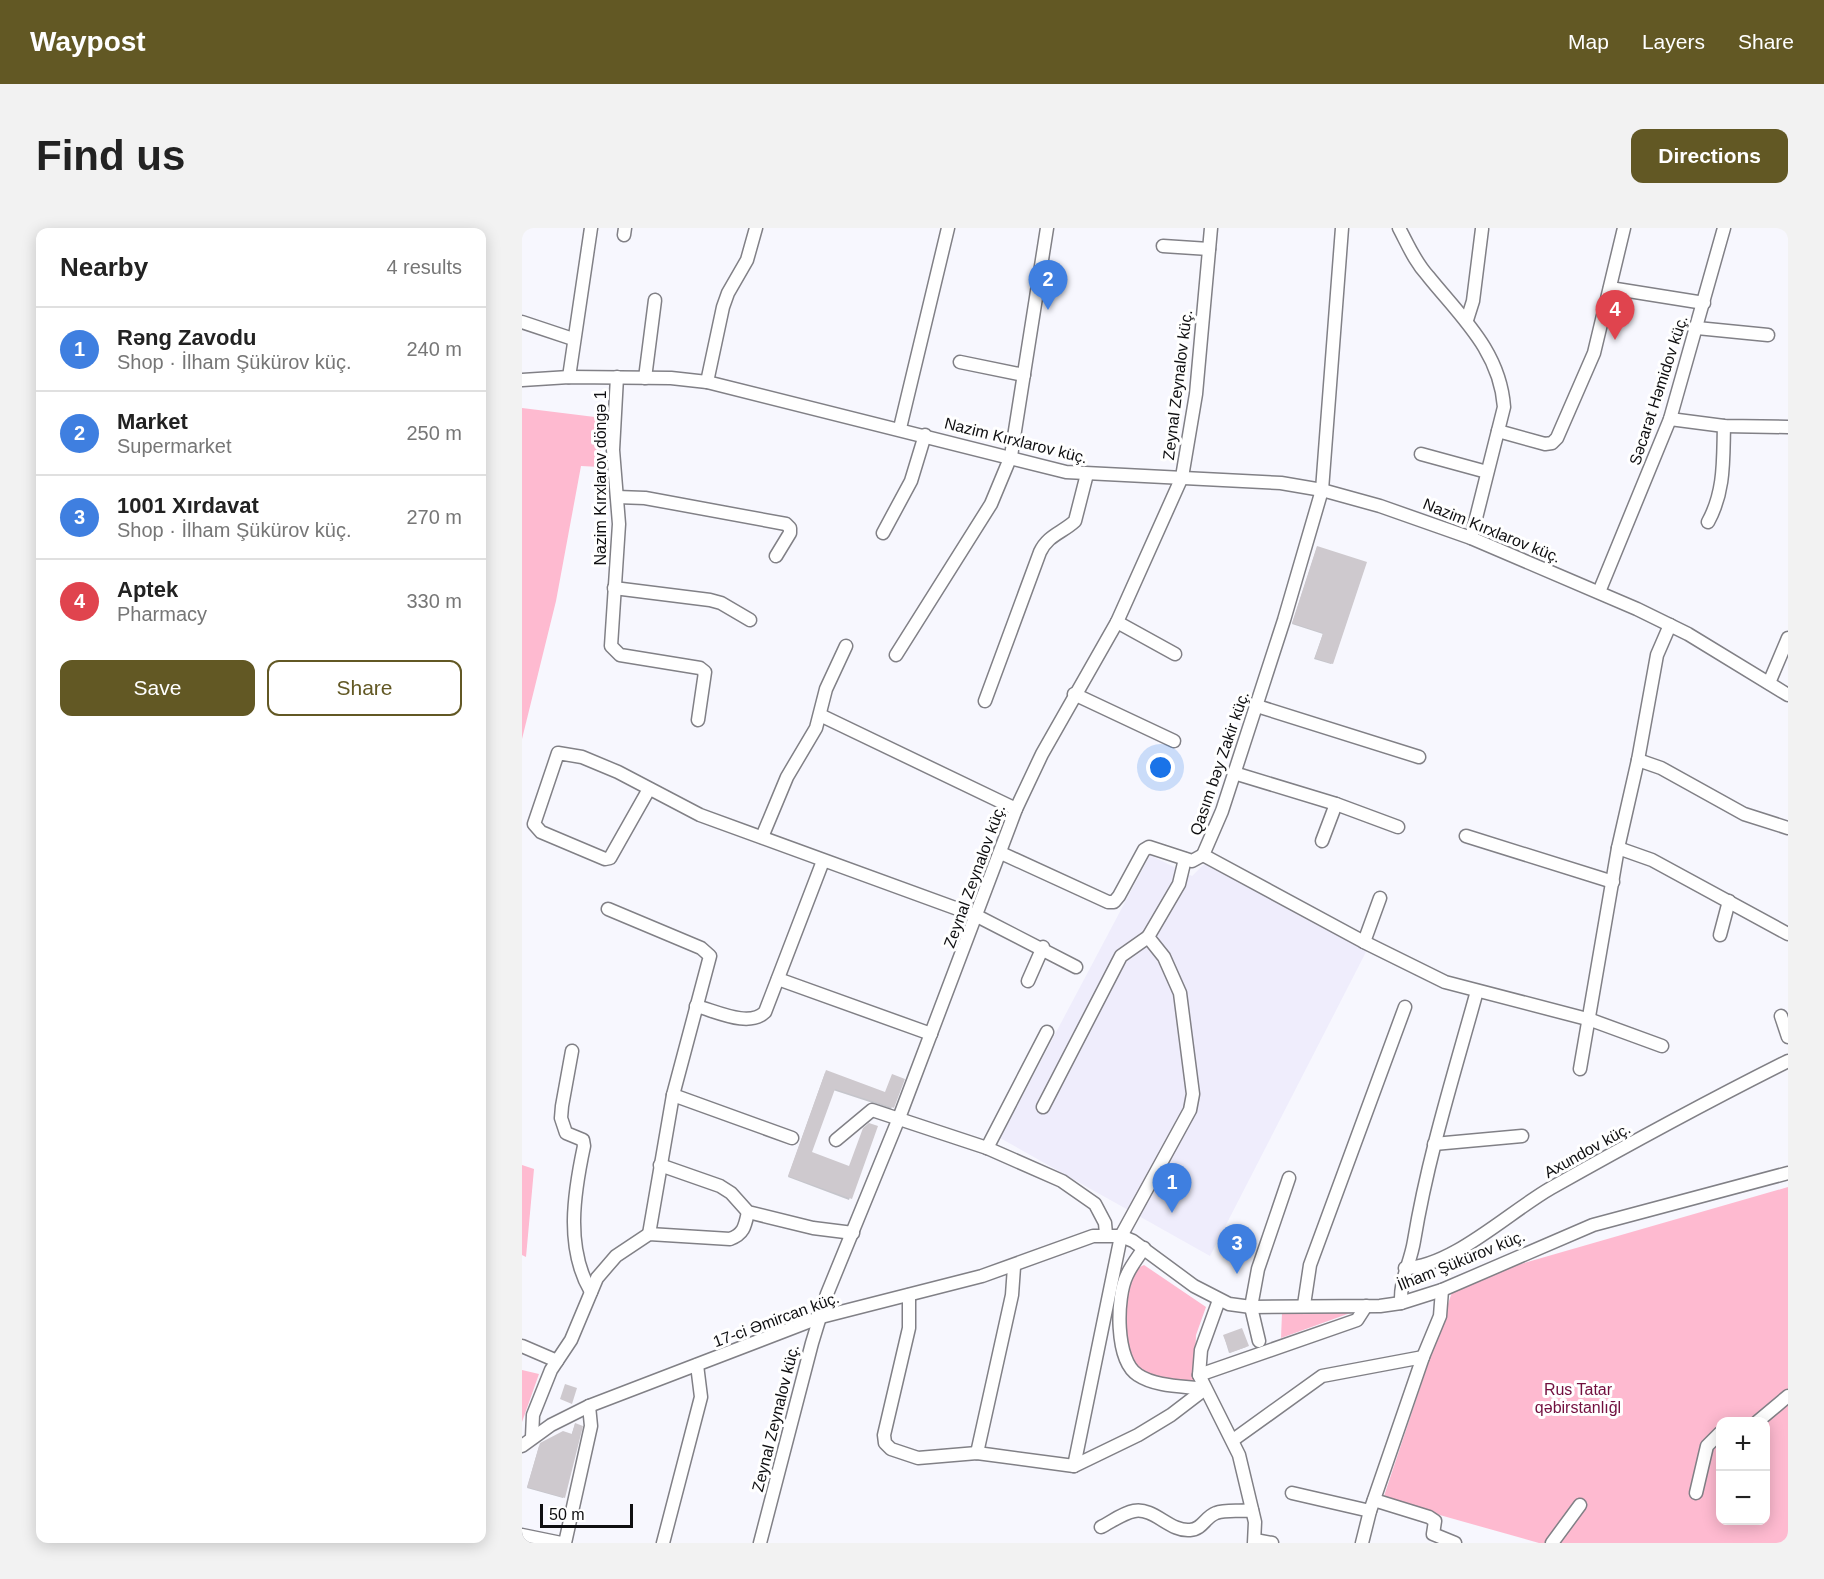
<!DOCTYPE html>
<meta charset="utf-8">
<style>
body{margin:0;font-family:Helvetica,sans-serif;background:#f2f2f2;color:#222}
.controls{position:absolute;right:18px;bottom:18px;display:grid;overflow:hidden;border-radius:12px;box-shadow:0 3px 15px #0003}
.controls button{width:54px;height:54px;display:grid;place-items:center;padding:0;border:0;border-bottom:2px solid #e0e0e0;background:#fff;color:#222;font:30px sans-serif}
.scale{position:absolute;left:18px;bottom:15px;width:93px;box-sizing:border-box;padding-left:6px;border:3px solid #0f0f11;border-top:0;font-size:16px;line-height:21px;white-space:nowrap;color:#0f0f11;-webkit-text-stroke:4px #fff;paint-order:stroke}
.you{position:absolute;left:639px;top:540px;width:21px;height:21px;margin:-15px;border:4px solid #fff;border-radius:50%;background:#1a73e8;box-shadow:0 0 0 9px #1a73e833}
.badge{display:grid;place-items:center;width:39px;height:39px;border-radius:50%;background:#625824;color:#fff;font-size:20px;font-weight:700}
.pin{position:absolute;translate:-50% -50px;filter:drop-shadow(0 2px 3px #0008)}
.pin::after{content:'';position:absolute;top:32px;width:21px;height:18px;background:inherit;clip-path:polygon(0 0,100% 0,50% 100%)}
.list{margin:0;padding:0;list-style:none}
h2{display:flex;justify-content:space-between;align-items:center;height:78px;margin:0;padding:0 24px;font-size:26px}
h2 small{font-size:20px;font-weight:400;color:#767676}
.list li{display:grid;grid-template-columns:39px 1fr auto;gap:18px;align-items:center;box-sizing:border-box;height:84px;padding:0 24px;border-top:2px solid #e0e0e0}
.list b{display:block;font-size:22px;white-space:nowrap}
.list p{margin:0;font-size:20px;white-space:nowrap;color:#767676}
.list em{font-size:20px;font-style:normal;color:#767676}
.actions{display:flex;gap:12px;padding:18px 24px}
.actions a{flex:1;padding:14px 0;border:2px solid #625824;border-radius:12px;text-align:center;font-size:21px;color:#625824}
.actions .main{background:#625824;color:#fff}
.map{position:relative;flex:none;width:1266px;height:1315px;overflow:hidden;border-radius:12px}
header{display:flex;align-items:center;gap:36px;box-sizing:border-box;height:84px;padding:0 30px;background:#625824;color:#fff}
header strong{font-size:28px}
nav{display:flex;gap:33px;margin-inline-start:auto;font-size:21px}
.intro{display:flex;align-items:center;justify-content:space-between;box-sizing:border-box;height:144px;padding:0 36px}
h1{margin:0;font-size:42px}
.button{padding:15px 27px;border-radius:12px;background:#625824;color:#fff;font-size:21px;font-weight:700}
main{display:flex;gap:36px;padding:0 36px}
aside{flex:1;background:#fff;border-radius:12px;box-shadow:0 3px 15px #0003}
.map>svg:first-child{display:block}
.built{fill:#efedfc}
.green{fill:#febad0;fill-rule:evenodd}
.shadow{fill:#0003}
.building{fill:#cec9ce}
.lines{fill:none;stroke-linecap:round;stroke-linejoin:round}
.minor-casing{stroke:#818086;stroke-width:15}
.minor{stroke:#fff;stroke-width:12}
.labels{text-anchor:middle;stroke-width:6;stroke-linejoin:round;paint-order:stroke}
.street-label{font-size:16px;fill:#0f0f11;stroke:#fff}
.park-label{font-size:16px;fill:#710f3e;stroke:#fff}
</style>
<header>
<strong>Waypost</strong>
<nav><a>Map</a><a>Layers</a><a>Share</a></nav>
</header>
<div class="intro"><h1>Find us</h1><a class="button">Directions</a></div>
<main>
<aside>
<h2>Nearby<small>4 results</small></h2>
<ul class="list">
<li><span class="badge" style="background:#3f7fe0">1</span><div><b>Rəng Zavodu</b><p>Shop · İlham Şükürov küç.</p></div><em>240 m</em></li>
<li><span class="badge" style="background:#3f7fe0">2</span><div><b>Market</b><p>Supermarket</p></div><em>250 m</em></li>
<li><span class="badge" style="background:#3f7fe0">3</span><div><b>1001 Xırdavat</b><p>Shop · İlham Şükürov küç.</p></div><em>270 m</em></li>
<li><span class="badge" style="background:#e0444e">4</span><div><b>Aptek</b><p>Pharmacy</p></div><em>330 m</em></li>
</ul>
<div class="actions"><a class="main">Save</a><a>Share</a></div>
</aside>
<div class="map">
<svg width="1266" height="1315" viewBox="0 0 1266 1315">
<rect width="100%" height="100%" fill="#f7f7fe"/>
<path class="built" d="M628 627 670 648 683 635 845 722 688 1028 478 910Z"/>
<g class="green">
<path d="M0 180 81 190 78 239 59 238 34 373 0 511Z"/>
<path d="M0 937 12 941 4 1029 0 1027Z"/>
<path d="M1266 959V1315H1017L861 1271 933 1055ZM1198 1194H1244V1292H1198Z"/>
<path d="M622 1037 684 1079 674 1107 672 1153C656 1152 634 1154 621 1145 600 1129 598 1067 611 1046 613 1042 618 1039 622 1037Z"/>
<path d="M831 1084 759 1110 760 1085Z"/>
<path d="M0 1142 17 1146 0 1194Z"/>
</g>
<g class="shadow">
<path d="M795 319 810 435 809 436 792 431 801 406 770 396Z"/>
<path d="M303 845 363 865 381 852 369 881 311 862 288 925 327 939 354 899 327 972 266 949Z"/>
<path d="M702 1108 724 1119 707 1125Z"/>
<path d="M53 1196 59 1198 41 1270 5 1260 17 1218 49 1208Z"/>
</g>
<g class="building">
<path d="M795 318 845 334 811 436 793 430 801 405 770 395Z"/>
<path d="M304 842 363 864 370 846 383 851 372 880 313 861 290 924 327 938 341 900 347 895 356 898 330 971 266 948Z"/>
<path d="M720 1100 727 1118 708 1125 701 1107Z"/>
<path d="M43 1156 55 1160 50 1176 38 1171Z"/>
<path d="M53 1195 61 1198 43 1270 5 1259 18 1215 41 1203 50 1206Z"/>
</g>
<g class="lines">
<g class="minor-casing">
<g id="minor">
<path d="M820 0 800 262 762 392 700 583 681 627 842 714 923 754 1069 792 1140 818"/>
<path d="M877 0C886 17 893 34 906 48 939 89 978 123 982 179L949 310"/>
<path d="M102 7 103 0"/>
<path d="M641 18 687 21"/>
<path d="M1088 60 1182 75"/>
<path d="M945 92 951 73 960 1"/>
<path d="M0 94 51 111"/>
<path d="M1175 100 1246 107"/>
<path d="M438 134 502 147"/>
<path d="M47 149 69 0"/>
<path d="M95 149 91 222 97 296 89 418 98 427 178 440 183 444 176 492"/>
<path d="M123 150 133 72"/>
<path d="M0 152 47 149 149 150 185 154 544 244 759 255 800 262 858 278 949 310 1115 381 1166 406 1266 467"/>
<path d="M185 154 201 79 206 65 225 32 234 0"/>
<path d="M1148 191 1202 198 1266 199"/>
<path d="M378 200 426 0"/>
<path d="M976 203 1023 216 1030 215 1035 210 1072 125 1102 0"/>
<path d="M899 226 965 244"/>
<path d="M95 269 123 270 264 296 268 300V305L254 328"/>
<path d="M1186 294C1203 263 1201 232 1202 198"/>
<path d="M361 305 389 253 403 207"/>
<path d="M92 360 188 372 199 375 228 392"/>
<path d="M1077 364 1148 191 1202 0"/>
<path d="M595 394 653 426"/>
<path d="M374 427 469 276 489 228 525 0"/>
<path d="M1247 455 1266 410"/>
<path d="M552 466 652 513"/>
<path d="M463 473 518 324C526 307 540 305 553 293L565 246"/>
<path d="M735 478 897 529"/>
<path d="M298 487 494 581"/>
<path d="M1116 532 1139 540 1222 586 1266 600"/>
<path d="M712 545 814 576 876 599"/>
<path d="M127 561 88 630 83 631 19 604 12 596 36 525 60 529 96 544 178 587 455 688 554 739"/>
<path d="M944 608 1091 654"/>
<path d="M240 609 265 549 294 500 304 461 324 418"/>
<path d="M800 613 814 576"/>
<path d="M1096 620 1130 632 1266 706"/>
<path d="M479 625 586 674H592L597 668 622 622 627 619 670 633 681 627"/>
<path d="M86 681 179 720 188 728 151 867 127 1006"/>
<path d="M1198 707 1207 673"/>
<path d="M842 714 858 670"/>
<path d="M256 751 409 806"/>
<path d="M506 753 521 719"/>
<path d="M174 778C194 783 227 800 243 784L301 633"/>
<path d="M1259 788 1266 809"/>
<path d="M50 823 40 878 39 890 44 905 61 912 62 918C52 965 43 1020 69 1064"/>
<path d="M1058 841 1096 620 1116 532 1135 427 1148 397"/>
<path d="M151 867 270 910"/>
<path d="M521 879 599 728 626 709"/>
<path d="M314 912 350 882 465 920 540 953 573 976 583 995 584 1006"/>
<path d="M912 916 1000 908"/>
<path d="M465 920 525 804"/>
<path d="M138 937 198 958 209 965 226 984 291 1000 331 1005"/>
<path d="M622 1020C616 1029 609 1038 605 1047 594 1069 593 1133 616 1147 634 1159 662 1158 683 1161"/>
<path d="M883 1040C930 1039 987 984 1029 960 1107 916 1186 873 1266 833"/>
<path d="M387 1067V1100L362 1207 363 1215 369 1221 396 1230 455 1225 552 1238 616 1207 649 1187 683 1161"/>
<path d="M697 1072 679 1122 677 1147 717 1227 733 1294 732 1315"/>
<path d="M879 1075C878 1050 888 1037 892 1013 906 928 932 846 955 763"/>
<path d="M782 1077 788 1037 883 779"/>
<path d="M737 1113 729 1079 736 1041 767 950"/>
<path d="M0 1118 35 1133"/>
<path d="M677 1147 835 1092 844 1078"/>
<path d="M1235 1194 1266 1168"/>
<path d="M10 1209 11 1187 29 1142 49 1112 75 1050 94 1028 127 1006 208 1011C222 1006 223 998 226 984"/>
<path d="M711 1212 800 1148 901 1129"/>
<path d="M0 1218 29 1197 67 1178 299 1089 460 1048 571 1008H599L611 1013 672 1058 707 1076 729 1079 858 1078 879 1075 920 1062 1071 997 1266 945"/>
<path d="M455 1225 490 1067 492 1039"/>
<path d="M552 1238 599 1008 668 882 671 866 658 765 642 729 626 709 657 656 663 631"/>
<path d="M770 1265 848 1283"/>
<path d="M1174 1265 1185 1218 1198 1205"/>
<path d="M852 1272 907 1289 913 1293 911 1306 933 1315"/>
<path d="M579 1299C589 1294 601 1285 612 1283 632 1279 648 1304 668 1302 681 1301 683 1289 694 1285 704 1281 719 1284 730 1282"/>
<path d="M0 1307 39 1315"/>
<path d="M733 1312 750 1315"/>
<path d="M43 1315 69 1198 67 1178"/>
<path d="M141 1315 179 1169 175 1137"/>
<path d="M238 1315 290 1115 305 1066 377 890 494 581 520 526 595 394 660 249 674 166 689 0"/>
<path d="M840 1315 848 1283 901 1129 918 1088 920 1062"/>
<path d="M1030 1315 1058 1277"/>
</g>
</g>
<use href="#minor" class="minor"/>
</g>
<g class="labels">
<g class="street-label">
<text transform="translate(655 157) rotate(-83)" y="6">Zeynal Zeynalov küç.</text>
<text transform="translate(1136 162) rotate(-72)" y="6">Səcarət Həmidov küç.</text>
<text transform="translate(494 212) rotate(14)" y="6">Nazim Kırxlarov küç.</text>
<text transform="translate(78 250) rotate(-90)" y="6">Nazim Kırxlarov döngə 1</text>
<text transform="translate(970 302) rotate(22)" y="6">Nazim Kırxlarov küç.</text>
<text transform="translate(697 535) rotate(-71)" y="6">Qasım bəy Zakir küç.</text>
<text transform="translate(452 648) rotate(-70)" y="6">Zeynal Zeynalov küç.</text>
<text transform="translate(1065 922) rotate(-29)" y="6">Axundov küç.</text>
<text transform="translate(939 1032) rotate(-22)" y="6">İlham Şükürov küç.</text>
<text transform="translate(254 1091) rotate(-20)" y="6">17-ci Əmircan küç.</text>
<text transform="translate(253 1190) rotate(-76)" y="6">Zeynal Zeynalov küç.</text>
</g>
<g class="park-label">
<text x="1056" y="1167">Rus Tatar<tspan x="1056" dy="18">qəbirstanlığl</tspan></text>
</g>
</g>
</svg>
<div class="controls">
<button>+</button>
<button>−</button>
</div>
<div class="scale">50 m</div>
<div class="you"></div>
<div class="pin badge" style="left:650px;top:985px;background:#3f7fe0">1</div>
<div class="pin badge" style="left:526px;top:82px;background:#3f7fe0">2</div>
<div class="pin badge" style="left:715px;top:1046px;background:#3f7fe0">3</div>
<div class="pin badge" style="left:1093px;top:112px;background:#e0444e">4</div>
</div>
</main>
